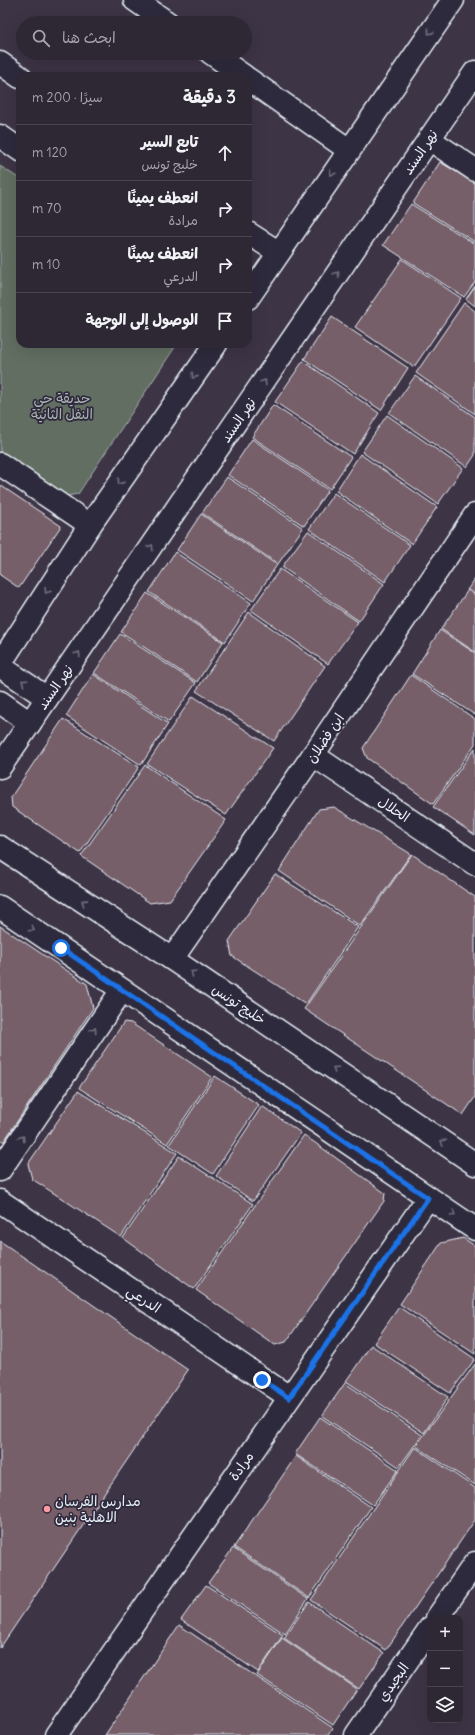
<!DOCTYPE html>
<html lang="ar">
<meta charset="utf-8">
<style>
body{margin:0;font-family:Delius,"Playpen Sans Arabic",sans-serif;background:#362f3c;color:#f1f3f6;direction:rtl}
.controls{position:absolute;right:12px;bottom:12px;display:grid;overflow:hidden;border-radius:8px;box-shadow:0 4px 16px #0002}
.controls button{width:36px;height:36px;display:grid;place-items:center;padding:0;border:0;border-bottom:1px solid #49444f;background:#2e2734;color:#f1f3f6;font:20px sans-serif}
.stop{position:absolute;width:12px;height:12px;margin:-9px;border:3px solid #1a73e8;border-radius:50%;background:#fff}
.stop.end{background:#1a73e8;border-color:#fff;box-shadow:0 1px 4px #0008}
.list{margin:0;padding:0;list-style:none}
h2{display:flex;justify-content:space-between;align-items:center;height:52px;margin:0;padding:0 16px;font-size:17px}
h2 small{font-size:13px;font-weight:400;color:#a7a5ac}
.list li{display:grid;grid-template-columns:26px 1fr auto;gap:12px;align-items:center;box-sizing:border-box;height:56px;padding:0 16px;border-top:1px solid #49444f}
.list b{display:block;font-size:15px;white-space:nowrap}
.list p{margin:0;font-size:13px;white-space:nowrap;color:#a7a5ac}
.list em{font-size:13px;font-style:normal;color:#a7a5ac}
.icon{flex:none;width:22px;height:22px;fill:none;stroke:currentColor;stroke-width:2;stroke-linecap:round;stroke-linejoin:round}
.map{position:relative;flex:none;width:475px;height:1735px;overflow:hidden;direction:ltr}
.search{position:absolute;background:#2e2734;box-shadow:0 4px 16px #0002;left:16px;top:16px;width:236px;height:44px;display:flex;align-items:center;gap:10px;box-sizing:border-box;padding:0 14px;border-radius:22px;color:#a7a5ac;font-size:15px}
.panel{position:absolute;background:#2e2734;box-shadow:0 4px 16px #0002;left:16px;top:72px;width:236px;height:276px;border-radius:12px;direction:rtl}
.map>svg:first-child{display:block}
.green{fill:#626e62;stroke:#a5b0ad}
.building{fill:#775e69;stroke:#e8f1f8}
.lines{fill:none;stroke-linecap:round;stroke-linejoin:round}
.minor-casing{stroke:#e8f1f8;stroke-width:25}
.minor{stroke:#2f2a3d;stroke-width:22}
.oneway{stroke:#70707e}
.route{stroke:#1a73e8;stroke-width:5}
.poi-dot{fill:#ff9aa2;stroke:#2f2a3d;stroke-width:1.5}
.labels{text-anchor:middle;stroke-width:3.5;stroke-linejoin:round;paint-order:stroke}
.street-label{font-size:14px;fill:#e8f1f8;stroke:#2f2a3d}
.park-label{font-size:14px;fill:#acb6b4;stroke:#2f2a3d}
.poi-label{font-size:14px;fill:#e8f1f8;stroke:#2f2a3d;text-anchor:start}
</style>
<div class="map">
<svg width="475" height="1735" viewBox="0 0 475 1735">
<rect width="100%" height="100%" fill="#3d3446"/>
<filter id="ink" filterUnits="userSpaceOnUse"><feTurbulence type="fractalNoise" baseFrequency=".025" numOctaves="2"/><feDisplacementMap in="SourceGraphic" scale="8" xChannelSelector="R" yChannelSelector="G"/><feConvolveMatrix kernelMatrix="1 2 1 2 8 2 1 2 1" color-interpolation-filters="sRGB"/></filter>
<g filter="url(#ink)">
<path class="green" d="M0 166 20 179V344H177L78 494 62 497 0 455Z"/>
<g class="building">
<path d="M440 162 475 183V242L413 203Z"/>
<path d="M411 204 475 244V282L464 297 383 245Z"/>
<path d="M402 259 461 298 414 367 355 327Z"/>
<path d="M475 286V306L466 299Z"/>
<path d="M464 303 475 311V414L416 373Z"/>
<path d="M332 317 408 368 381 410 304 359Z"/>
<path d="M303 361 379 413 353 454 275 402Z"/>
<path d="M415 376 475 417V455L467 467 389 413Z"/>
<path d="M273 405 351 457 330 489 252 437Z"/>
<path d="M387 415 463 468 438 504 362 452Z"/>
<path d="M252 439 328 490 304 526 228 475Z"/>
<path d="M360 454 437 507 412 544 336 491Z"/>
<path d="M227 477 303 528 278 564 202 513Z"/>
<path d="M0 485 61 526 19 588 0 575Z"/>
<path d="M334 493 410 545 385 582 309 529Z"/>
<path d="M201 514 277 565 253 601 177 550Z"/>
<path d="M308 531 384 584 359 621 282 567Z"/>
<path d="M175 552 251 603 225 642 149 592Z"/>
<path d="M280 569 358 622 328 664 251 610Z"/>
<path d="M475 579V594L467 590Z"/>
<path d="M468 590 475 595V652L441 629Z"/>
<path d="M147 593 223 642 197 682 121 632Z"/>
<path d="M249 612 325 666 274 741 196 691Z"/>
<path d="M440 630 475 653V715L412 674Z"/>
<path d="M120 634 196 683 169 722 94 673Z"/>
<path d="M93 674 168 724 141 765 66 716Z"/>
<path d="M411 675 475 719V744L433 804 367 758 363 748Z"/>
<path d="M193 696 273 748 226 815 147 764Z"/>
<path d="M63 719 139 767 80 853 12 807 11 797Z"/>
<path d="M475 748V835L433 807Z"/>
<path d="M145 765 226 820 170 900 150 903 81 856Z"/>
<path d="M334 807 411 854 360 926 279 871 319 809Z"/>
<path d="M412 854 475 897V1097L463 1115 304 1009Z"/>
<path d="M275 874 358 927 306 1004 232 956 229 941Z"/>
<path d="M0 926 87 984 93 1008 4 1141H0Z"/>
<path d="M124 1022 131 1023 212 1077 167 1144 79 1088Z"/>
<path d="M215 1076 259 1105 213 1174 169 1145Z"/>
<path d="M78 1091 177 1153 121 1237 32 1179 28 1164Z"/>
<path d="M262 1106 301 1133 253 1201 216 1176Z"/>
<path d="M304 1135 385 1193 384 1201 286 1342 275 1345 196 1290Z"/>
<path d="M179 1156 253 1204 194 1289 123 1238Z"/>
<path d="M463 1238 475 1246V1354L400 1304 441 1243Z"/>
<path d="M0 1241 188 1370 0 1648Z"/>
<path d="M399 1307 475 1359 450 1393 374 1343Z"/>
<path d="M371 1345 448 1397 424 1433 346 1381Z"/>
<path d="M475 1364V1485L416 1446Z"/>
<path d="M345 1383 422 1435 399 1467 322 1416Z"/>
<path d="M320 1417 398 1470 373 1505 295 1454Z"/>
<path d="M415 1447 475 1488V1520L386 1650 311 1600Z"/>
<path d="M296 1456 371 1507 309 1598 234 1547Z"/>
<path d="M233 1548 308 1599 285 1634 208 1583Z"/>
<path d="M206 1585 283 1635 258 1672 181 1620Z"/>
<path d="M309 1602 384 1653 359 1689 284 1638Z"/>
<path d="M179 1625 333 1728 328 1735H105Z"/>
<path d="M282 1638 357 1689 333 1725 257 1675Z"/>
</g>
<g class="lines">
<g class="minor-casing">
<g id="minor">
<path d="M135 0 168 23"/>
<path d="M211 53 244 76"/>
<path d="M0 63 20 77"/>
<path d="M248 79 349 150"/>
<path d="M0 136 20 150"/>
<path d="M429 139 475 170"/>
<path d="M248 233 278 252"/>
<path d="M248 298 453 0"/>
<path d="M0 464 90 525"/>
<path d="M0 664 90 525 216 344"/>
<path d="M0 666 47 698"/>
<path d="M0 702 30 723"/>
<path d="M313 755 475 864"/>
<path d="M0 767 475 72"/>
<path d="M0 847 172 959 475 1164"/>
<path d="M0 907 475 1229"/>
<path d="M172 959 313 755 475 515"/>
<path d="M0 1170 122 990"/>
<path d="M0 1201 289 1397"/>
<path d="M437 1618 475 1563"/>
<path d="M56 1735 428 1198"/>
<path d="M356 1735 430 1628"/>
</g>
</g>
<use href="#minor" class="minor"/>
</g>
<defs><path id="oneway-chevron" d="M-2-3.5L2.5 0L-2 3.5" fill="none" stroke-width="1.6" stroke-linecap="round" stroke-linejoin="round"/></defs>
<g class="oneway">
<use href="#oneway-chevron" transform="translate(430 32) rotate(125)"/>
<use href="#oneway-chevron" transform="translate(332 173) rotate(124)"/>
<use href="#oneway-chevron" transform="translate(337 274) rotate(-56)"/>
<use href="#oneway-chevron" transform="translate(194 376) rotate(125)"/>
<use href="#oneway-chevron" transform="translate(264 382) rotate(-56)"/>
<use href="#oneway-chevron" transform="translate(120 482) rotate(125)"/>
<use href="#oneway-chevron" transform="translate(151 547) rotate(-56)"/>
<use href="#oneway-chevron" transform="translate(47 591) rotate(123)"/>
<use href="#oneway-chevron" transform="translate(78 654) rotate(-56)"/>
<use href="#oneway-chevron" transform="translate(24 682) rotate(-146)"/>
<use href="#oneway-chevron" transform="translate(84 902) rotate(-147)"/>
<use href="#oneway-chevron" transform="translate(32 929) rotate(34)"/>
<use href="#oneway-chevron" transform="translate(193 973) rotate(-146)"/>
<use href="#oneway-chevron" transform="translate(94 1030) rotate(-56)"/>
<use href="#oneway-chevron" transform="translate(335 1069) rotate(-146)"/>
<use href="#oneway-chevron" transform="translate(22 1138) rotate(-56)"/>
<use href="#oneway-chevron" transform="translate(443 1142) rotate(-146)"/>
<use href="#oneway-chevron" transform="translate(453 1214) rotate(34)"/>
</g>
</g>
<g class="lines" filter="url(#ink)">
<path class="route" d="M61 948 428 1198 289 1398 262 1380"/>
</g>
<circle class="poi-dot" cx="47" cy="1509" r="4"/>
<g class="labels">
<g class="street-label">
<text transform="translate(420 152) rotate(-56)" y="5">نهر السند</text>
<text transform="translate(238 420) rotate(-56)" y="5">نهر السند</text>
<text transform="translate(55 687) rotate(-55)" y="5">نهر السند</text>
<text transform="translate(325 738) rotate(-56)" y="5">ابن فضلان</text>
<text transform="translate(394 809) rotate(34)" y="5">الحلال</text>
<text transform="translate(239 1004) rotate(34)" y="5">خليج تونس</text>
<text transform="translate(144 1299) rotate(34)" y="5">الدرعي</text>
<text transform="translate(241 1466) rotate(-55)" y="5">مرادة</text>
<text transform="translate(393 1682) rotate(-55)" y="5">البجيدي</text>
</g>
<g class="park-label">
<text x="62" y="403">حديقة حي<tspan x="62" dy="16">النفل الثانية</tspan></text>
</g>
<g class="poi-label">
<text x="55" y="1506">مدارس الفرسان<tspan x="55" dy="16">الاهلية بنين</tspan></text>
</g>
</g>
</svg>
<div class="controls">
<button>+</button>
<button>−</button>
<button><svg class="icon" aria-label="layers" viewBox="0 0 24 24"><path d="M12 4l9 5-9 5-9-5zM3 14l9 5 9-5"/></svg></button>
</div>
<div class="stop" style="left:61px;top:948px"></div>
<div class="stop end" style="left:262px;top:1380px"></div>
<div class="search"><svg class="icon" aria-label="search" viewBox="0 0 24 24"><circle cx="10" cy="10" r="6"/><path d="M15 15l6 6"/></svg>ابحث هنا</div>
<section class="panel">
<h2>3 دقيقة<small>سيرًا · 200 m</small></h2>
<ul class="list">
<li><svg class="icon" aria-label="ahead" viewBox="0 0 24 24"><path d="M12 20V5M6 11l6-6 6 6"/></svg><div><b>تابع السير</b><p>خليج تونس</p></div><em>120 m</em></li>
<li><svg class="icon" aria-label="right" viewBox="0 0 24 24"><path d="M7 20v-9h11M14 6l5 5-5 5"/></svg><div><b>انعطف يمينًا</b><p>مرادة</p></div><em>70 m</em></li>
<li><svg class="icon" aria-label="right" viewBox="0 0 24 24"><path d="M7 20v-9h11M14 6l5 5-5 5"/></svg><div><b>انعطف يمينًا</b><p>الدرعي</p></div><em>10 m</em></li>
<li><svg class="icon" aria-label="arrive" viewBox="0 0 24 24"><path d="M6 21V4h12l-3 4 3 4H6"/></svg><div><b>الوصول إلى الوجهة</b></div></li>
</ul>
</section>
</div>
